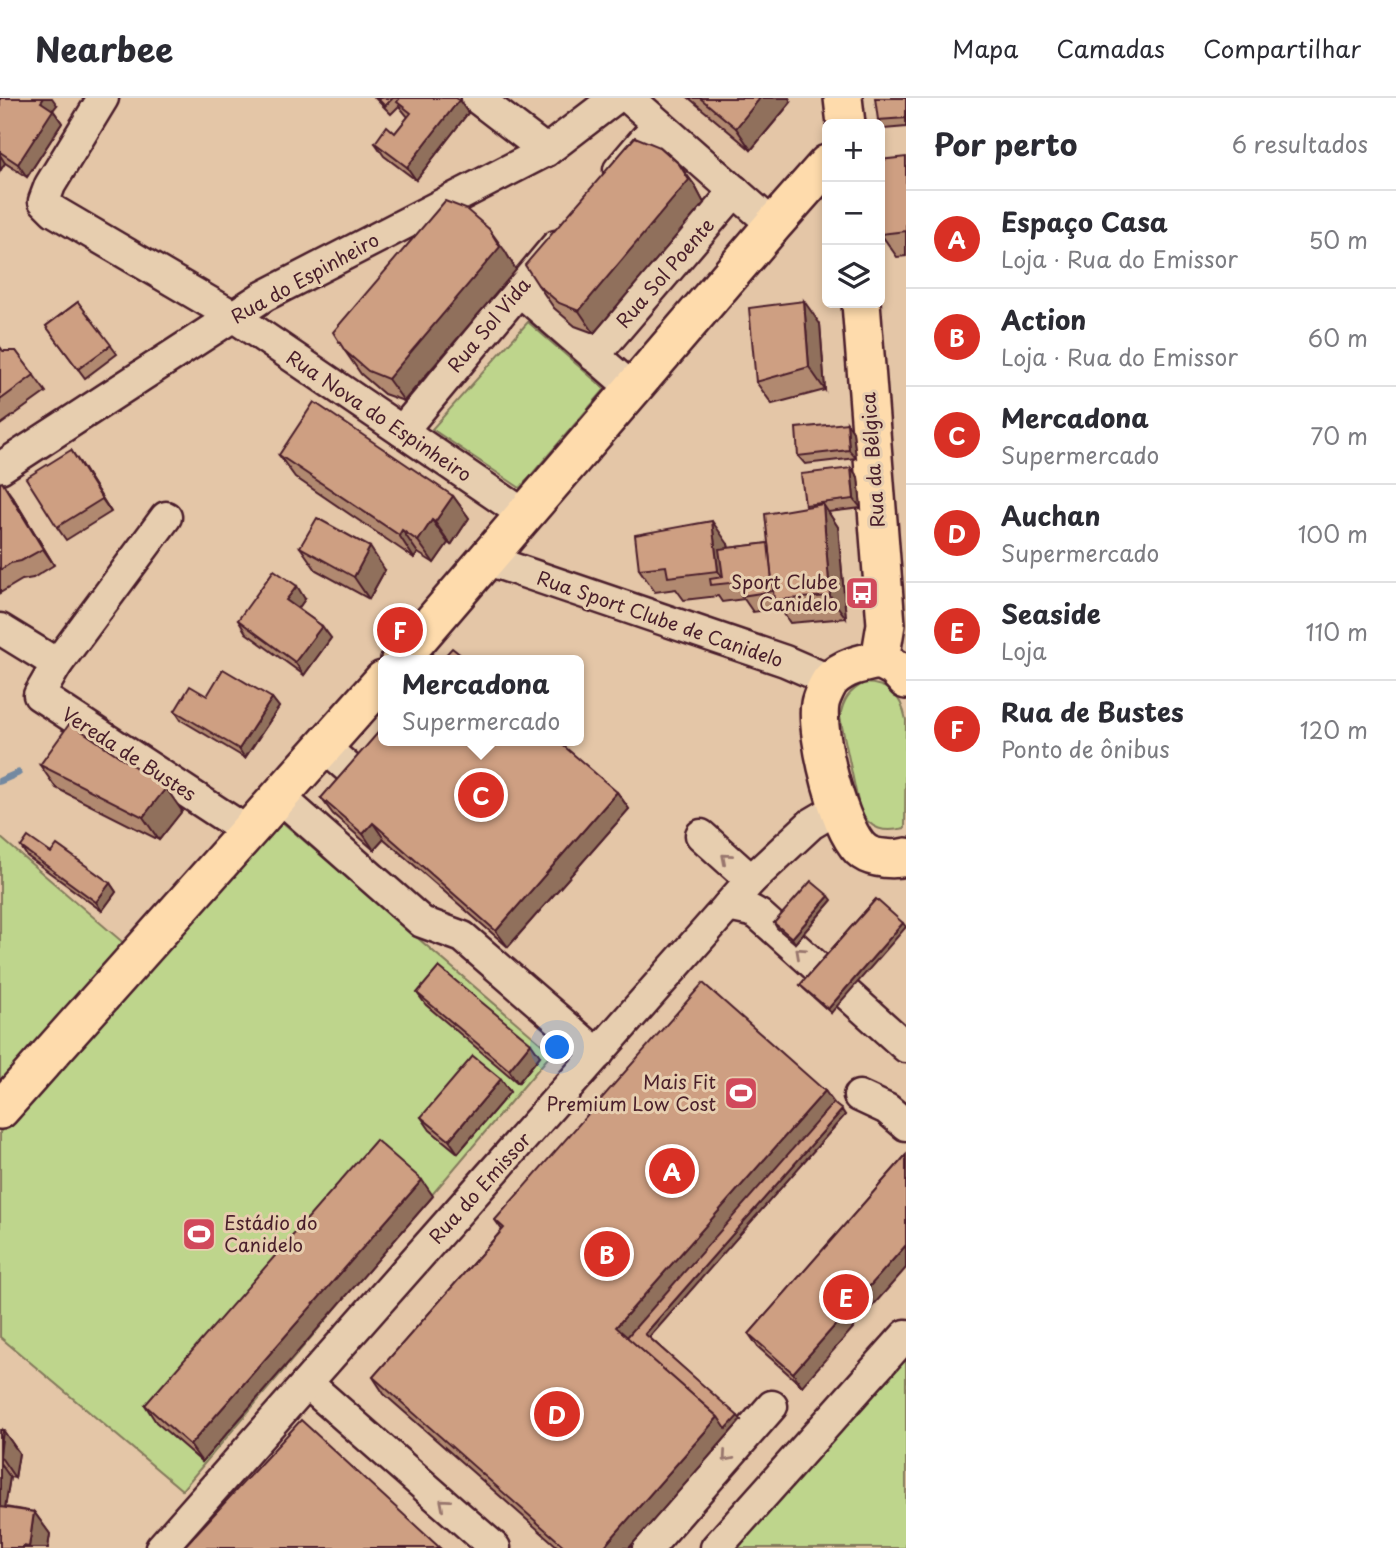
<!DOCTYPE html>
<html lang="pt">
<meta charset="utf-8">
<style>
body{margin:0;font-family:"Playpen Sans",sans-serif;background:#f2f2f3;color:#2b2b33}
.controls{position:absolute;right:21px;top:21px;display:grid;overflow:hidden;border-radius:10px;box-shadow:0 4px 10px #0003}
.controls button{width:63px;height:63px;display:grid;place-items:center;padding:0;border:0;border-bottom:2px solid #e1e1e2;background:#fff;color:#2b2b33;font:35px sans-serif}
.you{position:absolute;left:558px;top:950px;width:24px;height:24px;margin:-18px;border:5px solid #fff;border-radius:50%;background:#1a73e8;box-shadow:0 0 0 10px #1a73e833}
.badge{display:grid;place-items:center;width:46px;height:46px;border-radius:50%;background:#d93025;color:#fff;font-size:23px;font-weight:700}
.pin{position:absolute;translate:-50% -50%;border:4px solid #fff;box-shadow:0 2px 7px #0006}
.popup{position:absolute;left:378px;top:557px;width:206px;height:91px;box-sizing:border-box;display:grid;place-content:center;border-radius:10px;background:#fff;filter:drop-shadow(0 2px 5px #0005);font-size:23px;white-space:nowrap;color:#7c7c81}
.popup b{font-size:26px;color:#2b2b33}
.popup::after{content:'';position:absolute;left:50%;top:100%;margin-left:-14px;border:14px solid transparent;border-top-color:#fff}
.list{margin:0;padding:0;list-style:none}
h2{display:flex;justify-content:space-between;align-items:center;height:91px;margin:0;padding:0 28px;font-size:30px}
h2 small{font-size:23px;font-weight:400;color:#7c7c81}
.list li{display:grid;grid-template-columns:46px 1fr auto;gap:21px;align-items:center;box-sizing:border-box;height:98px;padding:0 28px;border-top:2px solid #e1e1e2}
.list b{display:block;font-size:26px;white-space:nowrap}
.list p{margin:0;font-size:23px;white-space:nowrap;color:#7c7c81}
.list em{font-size:23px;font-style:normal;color:#7c7c81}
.icon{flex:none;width:38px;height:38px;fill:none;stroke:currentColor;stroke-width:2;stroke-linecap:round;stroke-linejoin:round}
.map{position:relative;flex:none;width:906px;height:1450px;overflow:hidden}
header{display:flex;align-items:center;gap:42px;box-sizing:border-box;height:98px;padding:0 35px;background:#fff;border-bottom:2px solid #e1e1e2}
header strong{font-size:33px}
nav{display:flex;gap:38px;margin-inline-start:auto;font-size:24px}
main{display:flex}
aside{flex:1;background:#fff}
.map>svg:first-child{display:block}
.green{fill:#bed58c;stroke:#847a5c;stroke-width:2}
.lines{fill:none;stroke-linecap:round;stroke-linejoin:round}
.stream{stroke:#7389a1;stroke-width:7}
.minor-casing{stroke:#4a1f2b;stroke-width:35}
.major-casing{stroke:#4a1f2b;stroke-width:42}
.minor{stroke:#e7ceaf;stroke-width:30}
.major{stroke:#fedbac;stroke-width:37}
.wall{fill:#b18970;stroke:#4a1f2b;stroke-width:2}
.shaded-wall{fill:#906f5b;stroke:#4a1f2b;stroke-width:2}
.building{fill:#ce9f82;stroke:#4a1f2b;stroke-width:2}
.oneway{stroke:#98766d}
.labels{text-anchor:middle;stroke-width:6;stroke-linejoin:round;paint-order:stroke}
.street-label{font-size:19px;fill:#4a1f2b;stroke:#e7ceaf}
.poi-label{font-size:19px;fill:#4a1f2b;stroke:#e7ceaf;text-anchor:end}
</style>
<header>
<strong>Nearbee</strong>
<nav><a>Mapa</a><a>Camadas</a><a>Compartilhar</a></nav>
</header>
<main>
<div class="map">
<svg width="906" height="1450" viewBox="0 0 906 1450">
<rect width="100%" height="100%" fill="#e4c6a7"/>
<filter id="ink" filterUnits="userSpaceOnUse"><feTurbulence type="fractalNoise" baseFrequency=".0143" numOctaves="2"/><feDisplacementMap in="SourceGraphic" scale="14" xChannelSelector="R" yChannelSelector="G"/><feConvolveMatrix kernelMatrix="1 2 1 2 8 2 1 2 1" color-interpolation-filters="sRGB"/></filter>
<g filter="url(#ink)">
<g class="green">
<path d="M528 224 605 291 520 390 432 331Z"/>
<path d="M864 585C890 586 901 597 906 622L905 730C884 735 871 732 860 713L840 619C843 602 849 593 864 585Z"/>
<path d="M282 724 552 955 182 1392 0 1239V1034Z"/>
<path d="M0 739 126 847 0 997Z"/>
<path d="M906 1240V1450H738Z"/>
</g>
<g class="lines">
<path class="stream" d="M0 683 18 675"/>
<g class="minor-casing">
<g id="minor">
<path d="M103 0 50 87 44 103 54 113 233 218 525 417"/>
<path d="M477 0 546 53"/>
<path d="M629 0 773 127"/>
<path d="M619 72 658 26"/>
<path d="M519 192 633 291"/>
<path d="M594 258 735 93"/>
<path d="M402 333 556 148"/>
<path d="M0 370 264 198 546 53 615 0"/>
<path d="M166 419 57 566 39 597 248 734"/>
<path d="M488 462 785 563 831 583"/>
<path d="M0 531 57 566"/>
<path d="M324 649 362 682"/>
<path d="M280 699 422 824 463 839 598 956"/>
<path d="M701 737 751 782"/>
<path d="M728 808 752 813 759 817 906 949"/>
<path d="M859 998 887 1011 906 1027"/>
<path d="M308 1286 495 1450"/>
<path d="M161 1450 751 782 811 726 838 710"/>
<path d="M648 1450 772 1308"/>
<path d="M716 1450 906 1237"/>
</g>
</g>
<g class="major-casing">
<g id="major">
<path d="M843 0 846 26"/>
<path d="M861 205 886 526 880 562"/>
<path d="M400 562 773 127 827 66"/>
<path d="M906 582 895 570 880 562C863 565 844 568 831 582 827 587 821 600 820 606 815 635 839 736 864 754 874 761 895 762 906 759"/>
<path d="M0 1012 383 582"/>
</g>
</g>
<use href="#minor" class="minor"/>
<use href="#major" class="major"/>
</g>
<g class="wall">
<path d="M0 0 57 7 53 12 62 25 27 79 5 65 0 73Z"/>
<path d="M375 0H456L468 15 416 82 384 58 375 45 395 35 408 19 399 8 391 16Z"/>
<path d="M689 0H789L791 4 751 52Z"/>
<path d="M906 0V29L884 31 878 22Z"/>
<path d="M906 59V158L897 159 881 136Z"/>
<path d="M679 66 695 88 704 105 594 235 575 228 554 210 538 187Z"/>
<path d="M505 153 516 172 404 303 384 296 361 276 345 253Z"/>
<path d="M78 204 117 256 85 280 46 228Z"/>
<path d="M820 226 825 292 772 306 756 284Z"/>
<path d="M0 249 3 253H16L46 294 0 327Z"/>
<path d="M847 325 853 334 856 360 805 366 798 358Z"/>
<path d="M279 357 453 398 469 420 451 447 448 445 434 465 418 455 414 460 295 379Z"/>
<path d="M80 365 111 414 66 442 57 429Z"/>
<path d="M858 379 861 410 828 414 838 429 846 520 790 525 780 510 753 514 744 501 722 504 718 498 684 502 676 491 655 494 639 471 728 446 729 450 768 445 806 409 805 407Z"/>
<path d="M0 385 14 401 54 467 33 480 22 482 0 495Z"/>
<path d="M300 449 385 472 369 501 316 472Z"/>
<path d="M305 501 298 511 322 528 331 540 304 577 246 535 238 522Z"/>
<path d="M207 598 272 600 279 609 245 660 181 622 175 613Z"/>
<path d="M40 667 182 713 159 742 56 690Z"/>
<path d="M617 694 629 711 508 849 384 741 374 752 333 716 321 700Z"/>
<path d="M21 749 51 755 110 785 116 794 102 813 27 758Z"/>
<path d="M876 801 831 915 804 891 800 887Z"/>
<path d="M832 802 795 845 777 830 774 825Z"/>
<path d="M417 895 540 958 518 985 426 907Z"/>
<path d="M501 981 510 994 458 1055 430 1032 421 1019Z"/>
<path d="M825 993 833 1005 845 1017 649 1239 741 1322 629 1450H559L384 1296 373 1279 502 1132 495 1122Z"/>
<path d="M906 1057 802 1288 758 1249 749 1236Z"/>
<path d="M433 1098 202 1364 156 1324 145 1307Z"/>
<path d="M0 1332H3L19 1355 15 1380 10 1379 5 1409 34 1414 50 1436 48 1450H0Z"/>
</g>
<g class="shaded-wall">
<path d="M44 0H52L57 7 53 12 62 25 27 79 18 66 41 4Z"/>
<path d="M760 0H789L791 4 751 52 736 30Z"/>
<path d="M459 2 468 15 416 82 407 69Z"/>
<path d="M0 57 5 65 0 73Z"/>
<path d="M679 66 695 88 704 105 594 235 579 213Z"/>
<path d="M489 131 505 153 516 172 404 303 388 281Z"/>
<path d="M804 203 820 226 825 292 809 269Z"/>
<path d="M847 325 853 334 856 360 849 352Z"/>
<path d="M71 352 80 365 111 414 102 401Z"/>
<path d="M851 370 858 379 861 410 854 401Z"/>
<path d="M2 384 14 401 54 467 43 451Z"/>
<path d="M453 398 469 420 451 447 435 424Z"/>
<path d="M823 406 838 429 846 520 830 498Z"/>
<path d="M432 422 448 445 434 465 418 443Z"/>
<path d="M712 423 728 446 733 485H727L718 473Z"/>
<path d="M402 432 418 455 414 460 399 437Z"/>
<path d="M370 449 385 472 369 501 354 479Z"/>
<path d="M297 488 305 501 295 515 286 502Z"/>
<path d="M322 528 331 540 304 577 295 564Z"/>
<path d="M272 600 279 609 245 660 239 651Z"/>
<path d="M166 690 182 713 159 742 143 719Z"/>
<path d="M617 694 629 711 508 849 496 833Z"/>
<path d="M373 725 384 741 374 752 363 736Z"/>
<path d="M110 785 116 794 102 813 96 804Z"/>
<path d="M829 798 832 802 795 845 792 840Z"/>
<path d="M903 825 906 829 831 915 828 911Z"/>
<path d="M531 945 540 958 518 985 509 972Z"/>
<path d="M501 981 510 994 458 1055 449 1042Z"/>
<path d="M825 993 837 1009 629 1245 616 1229Z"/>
<path d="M842 1012 845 1017 649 1240 645 1236Z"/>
<path d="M422 1082 433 1098 202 1364 190 1347Z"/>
<path d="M906 1147V1170L802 1288 793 1275Z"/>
<path d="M738 1318 741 1322 629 1450H603L718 1319Z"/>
<path d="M3 1332 19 1355 15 1380 0 1358Z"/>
<path d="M0 1365 10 1379 2 1429 0 1426Z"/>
<path d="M34 1414 50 1436 48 1450H30L29 1449Z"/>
</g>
<g class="building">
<path d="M0 0H44L41 4 53 12 18 66 0 54Z"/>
<path d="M377 0H393L385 8Z"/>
<path d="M400 0H456L459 2 407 69 375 45 387 28 395 35 411 15 397 4Z"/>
<path d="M700 0H760L736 30Z"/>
<path d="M875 0H906V20L878 22Z"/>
<path d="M635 39 660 49 679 66 689 82 579 213 559 205 538 187 525 167Z"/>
<path d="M906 59V133L881 136 880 118V62Z"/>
<path d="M445 103 466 111 489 131 500 149 388 281 368 273 345 253 333 234Z"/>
<path d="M804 203 809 269 756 284 749 210Z"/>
<path d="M78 204 111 247 78 271 46 228Z"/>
<path d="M0 249 3 253H16L34 277 0 302Z"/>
<path d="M314 304 453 398 435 424 432 422 418 443 402 432 399 437 279 357Z"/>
<path d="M847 325 849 352 798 358 796 330Z"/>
<path d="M71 352 102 401 57 429 26 380Z"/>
<path d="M851 370 854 401 805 407 801 376Z"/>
<path d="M2 384 43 451 21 463 11 465 0 472V385Z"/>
<path d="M823 406 830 498 774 502 765 416Z"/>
<path d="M317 420 370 449 354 479 300 449Z"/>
<path d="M712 423 718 473 668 479 666 468 639 471 635 437Z"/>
<path d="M768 445 773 493 741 498 739 484 711 487 710 481 723 479 719 451Z"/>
<path d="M274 472 297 488 286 502 322 528 295 564 238 522Z"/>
<path d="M452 550 467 562H441Z"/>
<path d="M223 571 272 600 239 651 175 613 190 588 207 598Z"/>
<path d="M70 625 166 690 143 719 40 667Z"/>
<path d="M383 629V643H558L617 694 496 833 373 725 363 736 321 700Z"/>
<path d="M28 739 51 755 57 747 110 785 96 804 21 749Z"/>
<path d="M811 783 829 798 792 840 774 825Z"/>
<path d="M876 801 903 825 828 911 800 887Z"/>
<path d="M439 869 531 945 509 972 417 895Z"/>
<path d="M703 885 825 993 616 1229 718 1319 603 1450H566L373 1279 504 1130 495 1122Z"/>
<path d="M473 958 501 981 449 1042 421 1019Z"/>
<path d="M833 1005 842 1012 645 1236 738 1318 726 1331 718 1319 627 1239Z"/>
<path d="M376 1042 422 1082 190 1347 145 1307Z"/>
<path d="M906 1057V1147L793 1275 749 1236Z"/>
<path d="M301 1322 440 1450H183Z"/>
<path d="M0 1332H3L0 1352Z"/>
<path d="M0 1409 34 1414 29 1449 23 1448V1450H0Z"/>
</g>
<defs><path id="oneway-chevron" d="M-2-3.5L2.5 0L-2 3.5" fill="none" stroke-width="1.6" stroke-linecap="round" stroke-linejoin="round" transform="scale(1.75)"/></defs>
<g class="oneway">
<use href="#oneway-chevron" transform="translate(726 760) rotate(-139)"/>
<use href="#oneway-chevron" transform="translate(800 854) rotate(-138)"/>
<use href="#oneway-chevron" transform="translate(727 1359) rotate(131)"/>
<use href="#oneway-chevron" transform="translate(444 1405) rotate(-139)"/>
</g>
</g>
<defs>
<g id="bus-square" transform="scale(1.75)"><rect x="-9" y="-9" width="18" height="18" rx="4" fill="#d1495b" stroke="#e7ceaf"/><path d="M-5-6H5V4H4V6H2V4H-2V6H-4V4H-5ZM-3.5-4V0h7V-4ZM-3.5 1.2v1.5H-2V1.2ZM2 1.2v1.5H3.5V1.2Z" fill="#fff"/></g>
<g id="stadium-square" transform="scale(1.75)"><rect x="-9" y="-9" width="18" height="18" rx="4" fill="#d1495b" stroke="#e7ceaf"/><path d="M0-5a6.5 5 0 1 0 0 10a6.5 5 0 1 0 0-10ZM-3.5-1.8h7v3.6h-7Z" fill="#fff"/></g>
</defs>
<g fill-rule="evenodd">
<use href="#bus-square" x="862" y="495"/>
<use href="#stadium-square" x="741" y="995"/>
<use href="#stadium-square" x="199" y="1136"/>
</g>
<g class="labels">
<g class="street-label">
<text transform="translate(665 175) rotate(-49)" y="7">Rua Sol Poente</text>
<text transform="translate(305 180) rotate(-29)" y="7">Rua do Espinheiro</text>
<text transform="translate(489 227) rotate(-50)" y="7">Rua Sol Vida</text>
<text transform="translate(379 318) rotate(34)" y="7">Rua Nova do Espinheiro</text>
<text transform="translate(873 362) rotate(-94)" y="7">Rua da Bélgica</text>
<text transform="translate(660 521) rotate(19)" y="7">Rua Sport Clube de Canidelo</text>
<text transform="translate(129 656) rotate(33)" y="7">Vereda de Bustes</text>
<text transform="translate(480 1090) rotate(-48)" y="7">Rua do Emissor</text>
</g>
<g class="poi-label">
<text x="838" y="491">Sport Clube<tspan x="838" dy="22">Canidelo</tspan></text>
<text x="716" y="991">Mais Fit<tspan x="716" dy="22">Premium Low Cost</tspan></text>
<text x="224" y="1132" text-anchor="start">Estádio do<tspan x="224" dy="22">Canidelo</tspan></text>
</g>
</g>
</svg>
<div class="controls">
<button>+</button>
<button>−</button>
<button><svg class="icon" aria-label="layers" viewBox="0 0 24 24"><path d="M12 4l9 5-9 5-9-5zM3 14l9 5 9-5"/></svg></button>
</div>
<div class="you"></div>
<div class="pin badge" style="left:672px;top:1073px">A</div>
<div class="pin badge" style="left:607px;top:1156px">B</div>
<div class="pin badge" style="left:481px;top:697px">C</div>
<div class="popup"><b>Mercadona</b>Supermercado</div>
<div class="pin badge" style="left:557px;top:1316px">D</div>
<div class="pin badge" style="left:846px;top:1199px">E</div>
<div class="pin badge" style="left:400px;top:532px">F</div>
</div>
<aside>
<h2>Por perto<small>6 resultados</small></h2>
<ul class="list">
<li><span class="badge">A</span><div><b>Espaço Casa</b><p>Loja · Rua do Emissor</p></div><em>50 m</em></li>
<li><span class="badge">B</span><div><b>Action</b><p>Loja · Rua do Emissor</p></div><em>60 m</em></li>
<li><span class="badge">C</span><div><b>Mercadona</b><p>Supermercado</p></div><em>70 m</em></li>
<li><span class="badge">D</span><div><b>Auchan</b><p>Supermercado</p></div><em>100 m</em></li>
<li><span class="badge">E</span><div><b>Seaside</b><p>Loja</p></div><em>110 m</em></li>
<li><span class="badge">F</span><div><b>Rua de Bustes</b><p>Ponto de ônibus</p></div><em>120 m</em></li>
</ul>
</aside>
</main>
